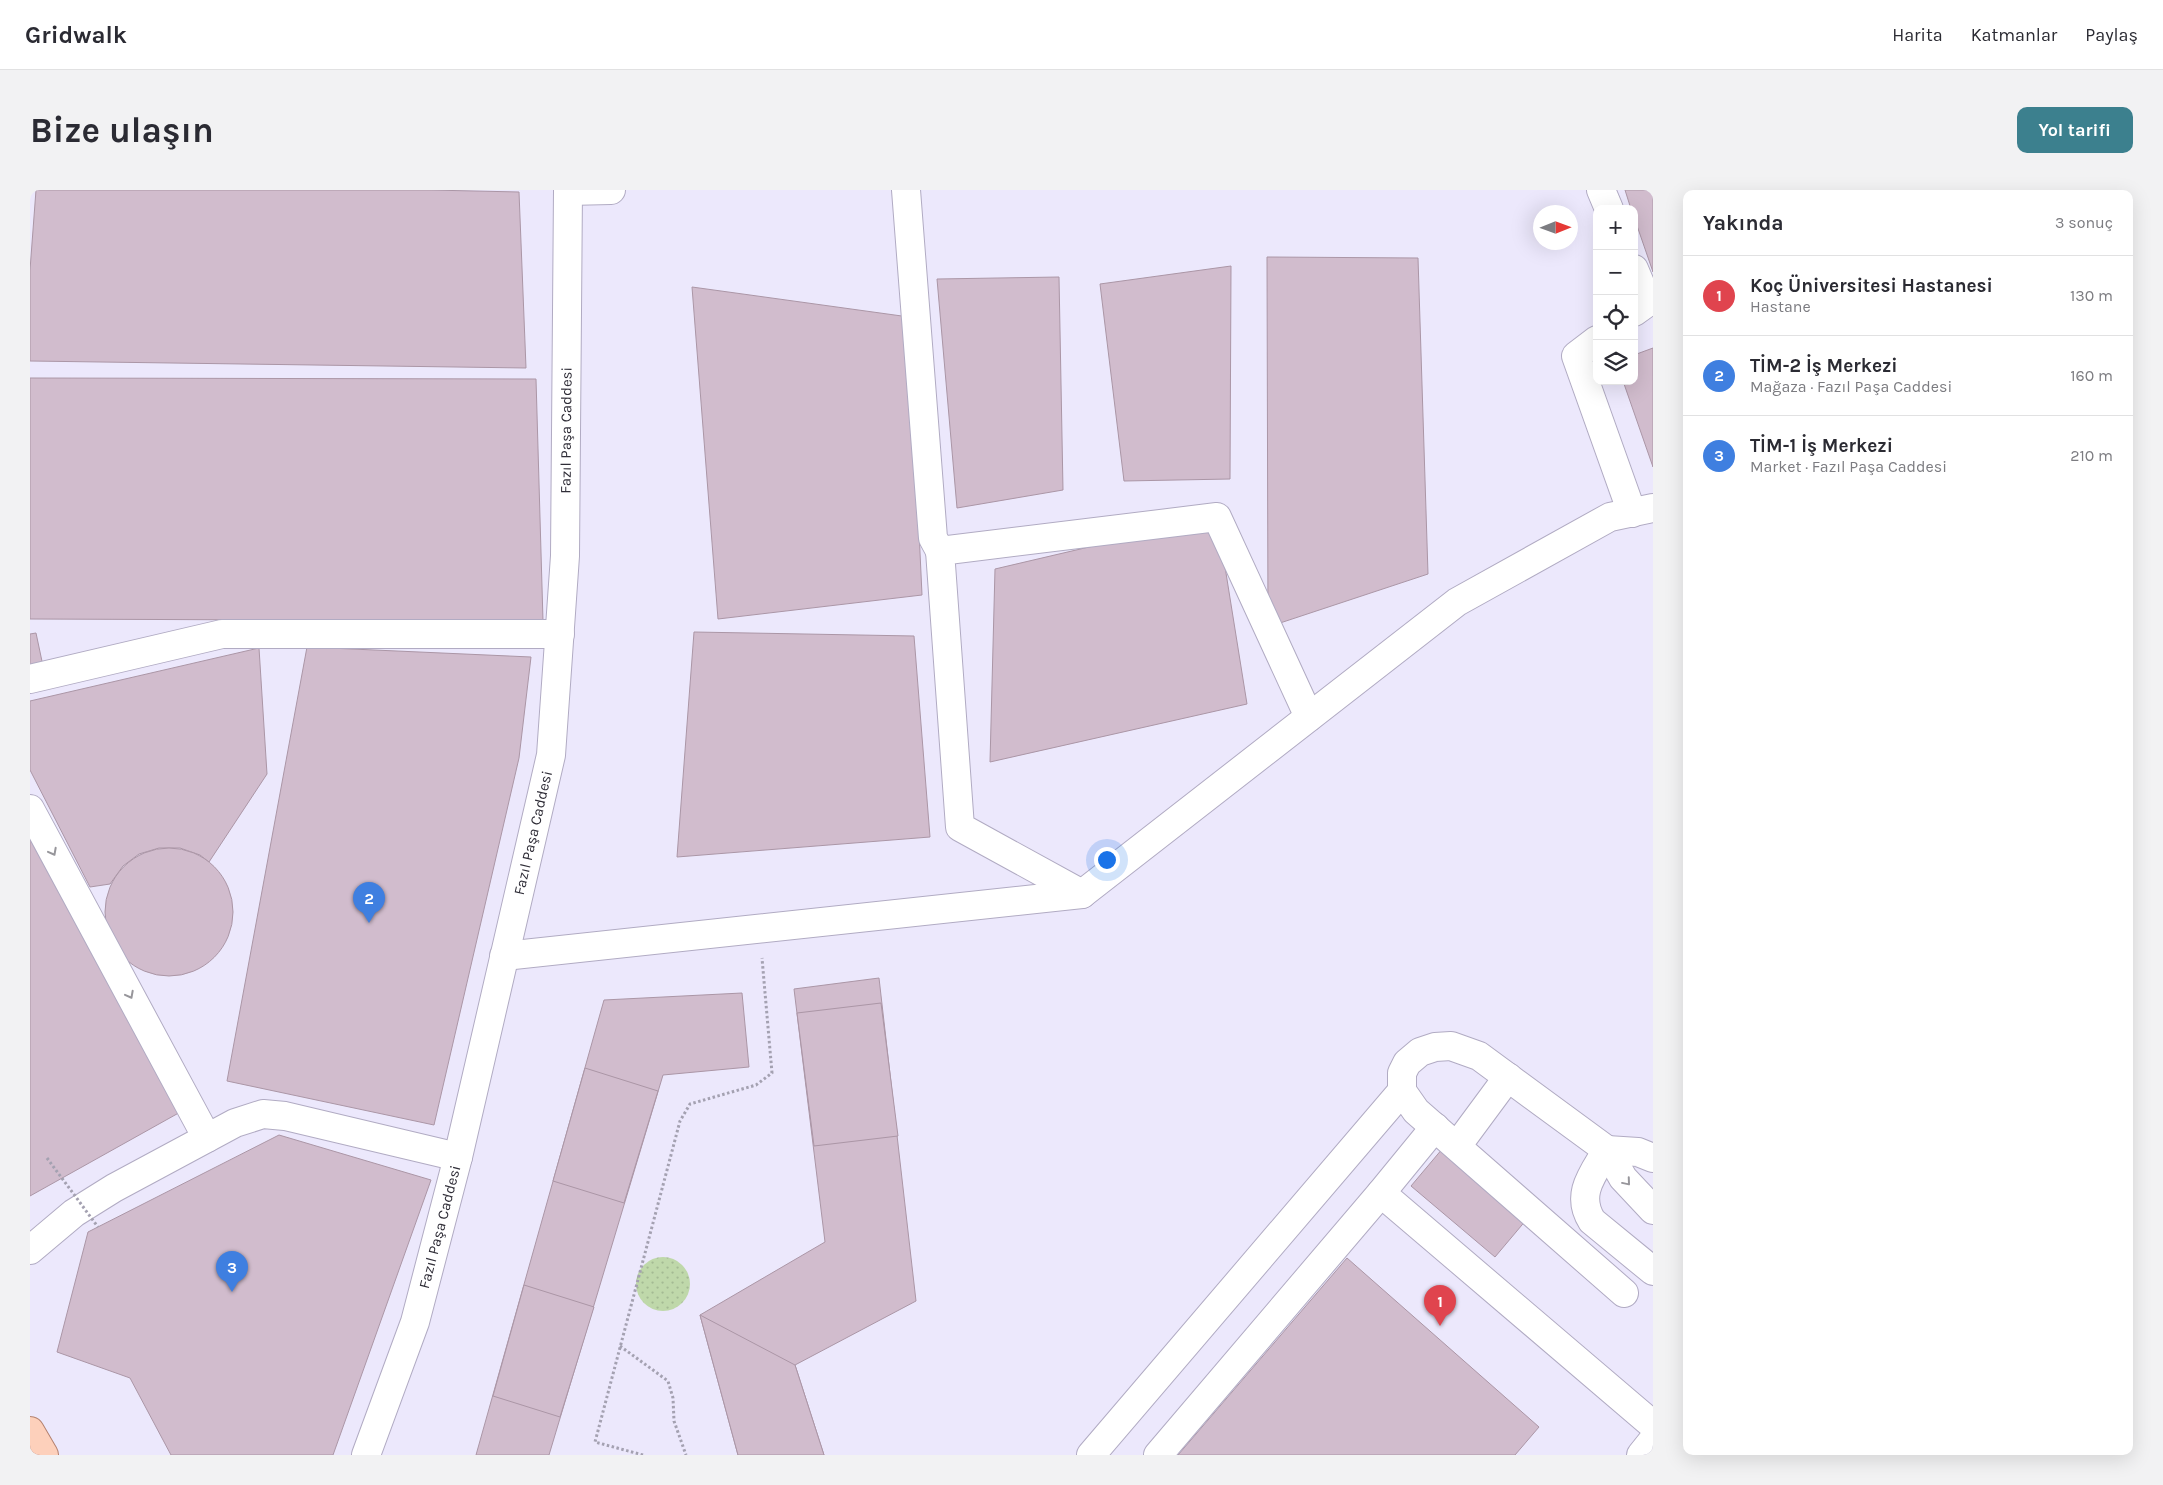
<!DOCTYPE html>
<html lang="tr">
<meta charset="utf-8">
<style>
body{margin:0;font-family:Karla,sans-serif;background:#f2f2f3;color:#2b2b33}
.controls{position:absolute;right:15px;top:15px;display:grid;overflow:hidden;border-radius:10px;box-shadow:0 5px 20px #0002}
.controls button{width:45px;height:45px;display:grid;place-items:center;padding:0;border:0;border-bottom:1px solid #e1e1e2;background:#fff;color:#2b2b33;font:25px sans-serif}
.compass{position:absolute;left:1503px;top:15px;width:45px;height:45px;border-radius:50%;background:#fff;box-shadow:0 5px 20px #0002;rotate:89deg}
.you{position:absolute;left:1076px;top:669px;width:18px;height:18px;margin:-12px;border:4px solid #fff;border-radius:50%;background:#1a73e8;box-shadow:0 0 0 8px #1a73e833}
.badge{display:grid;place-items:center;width:32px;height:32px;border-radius:50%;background:#3c808e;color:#fff;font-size:16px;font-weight:700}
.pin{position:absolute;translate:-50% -41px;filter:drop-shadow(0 1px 2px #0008)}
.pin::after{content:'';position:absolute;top:26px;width:18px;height:15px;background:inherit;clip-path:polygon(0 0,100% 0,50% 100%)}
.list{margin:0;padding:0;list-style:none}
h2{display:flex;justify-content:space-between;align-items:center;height:65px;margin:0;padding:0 20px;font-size:21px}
h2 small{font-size:16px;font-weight:400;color:#7c7c81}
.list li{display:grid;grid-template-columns:32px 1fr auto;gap:15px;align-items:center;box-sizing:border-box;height:80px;padding:0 20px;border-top:1px solid #e1e1e2}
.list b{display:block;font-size:19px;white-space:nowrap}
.list p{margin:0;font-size:16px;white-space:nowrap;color:#7c7c81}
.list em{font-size:16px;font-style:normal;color:#7c7c81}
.icon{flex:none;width:28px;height:28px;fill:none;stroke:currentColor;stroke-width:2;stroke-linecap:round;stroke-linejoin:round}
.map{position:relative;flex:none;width:1623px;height:1265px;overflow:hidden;border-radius:10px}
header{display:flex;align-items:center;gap:30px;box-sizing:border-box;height:70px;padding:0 25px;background:#fff;border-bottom:1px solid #e1e1e2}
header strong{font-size:24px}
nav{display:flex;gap:28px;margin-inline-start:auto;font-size:18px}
.intro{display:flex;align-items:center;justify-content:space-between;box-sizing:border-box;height:120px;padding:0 30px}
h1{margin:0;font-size:35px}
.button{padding:12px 22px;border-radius:10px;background:#3c808e;color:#fff;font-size:18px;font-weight:700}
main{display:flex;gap:30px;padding:0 30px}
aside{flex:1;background:#fff;border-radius:10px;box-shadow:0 5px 20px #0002}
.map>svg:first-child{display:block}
.grass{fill:url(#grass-dots)}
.building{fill:#d1bccd;stroke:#ab96a6}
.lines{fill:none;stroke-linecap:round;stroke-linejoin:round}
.minor-casing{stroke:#b1abc3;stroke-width:30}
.major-casing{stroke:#b48270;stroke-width:30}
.path{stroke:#a4a1b1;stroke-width:3;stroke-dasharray:2.5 2.5;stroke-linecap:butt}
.minor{stroke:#fff;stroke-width:28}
.major{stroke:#fdd0bb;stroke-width:28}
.path-bridge{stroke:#a4a1b1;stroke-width:3;stroke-dasharray:2.5 2.5;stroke-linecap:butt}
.oneway{stroke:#97969b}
.labels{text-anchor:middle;stroke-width:4.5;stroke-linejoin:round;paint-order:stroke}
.street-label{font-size:15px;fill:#2f2d37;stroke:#fff}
</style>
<header>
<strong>Gridwalk</strong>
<nav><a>Harita</a><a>Katmanlar</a><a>Paylaş</a></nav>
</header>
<div class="intro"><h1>Bize ulaşın</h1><a class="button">Yol tarifi</a></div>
<main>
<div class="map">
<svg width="1623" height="1265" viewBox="0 0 1623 1265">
<defs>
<pattern id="grass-dots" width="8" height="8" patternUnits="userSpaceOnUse" patternTransform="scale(1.25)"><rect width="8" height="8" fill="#bfd8aa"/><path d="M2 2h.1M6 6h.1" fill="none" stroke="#a4ba93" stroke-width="1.8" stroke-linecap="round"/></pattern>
</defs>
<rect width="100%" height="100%" fill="#ece8fc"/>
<circle class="grass" cx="633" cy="1094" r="27"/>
<g class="building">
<path d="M6 0H400L489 2 496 178 0 171V80Z"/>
<path d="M1595 0H1623V82L1604 27V19H1601Z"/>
<path d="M1237 67 1388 68 1398 384 1238 437Z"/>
<path d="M1201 76 1200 289 1094 291 1070 94Z"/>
<path d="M1029 87 1033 300 927 318 907 89Z"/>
<path d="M662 97 879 127 892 405 688 429Z"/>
<path d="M1623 158V277L1593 191H1604V165Z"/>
<path d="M0 188 506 189 513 431 0 429Z"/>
<path d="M1187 327 1217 514 960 572 965 379Z"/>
<path d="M664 442 884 446 900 647 647 667Z"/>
<path d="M6 443 13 476 0 479V444Z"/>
<path d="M277 457 501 467 489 568 404 935 197 891Z"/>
<path d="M229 458 237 584 179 672 170 665 150 658H129L109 664 93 676 80 694 60 697 0 580V511Z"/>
<path d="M0 640 154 920 0 1006Z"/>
<circle cx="139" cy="722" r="64"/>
<path d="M849 788 886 1111 765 1175 794 1265H708L670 1125 795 1052 764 799Z"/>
<path d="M712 803 719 877 633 885 519 1265H446L574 810Z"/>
<path d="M851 813 868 946 784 956 767 823Z"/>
<path d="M555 878 628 901 594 1013 523 991Z"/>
<path d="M249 945 401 990 303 1265H141L100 1188 27 1162 58 1042Z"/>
<path d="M1413 958 1497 1029 1465 1067 1381 996Z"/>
<path d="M1317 1068 1509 1237 1485 1265H1148Z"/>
<path d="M494 1095 564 1117 530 1227 463 1206Z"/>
<path d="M670 1125 765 1175 794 1265H708Z"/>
</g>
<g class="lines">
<g class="minor-casing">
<g id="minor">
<path d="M876 0 903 348 910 361"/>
<path d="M1571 0 1579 19"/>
<path d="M538 1 581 0"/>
<path d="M1604 79 1618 112 1604 122"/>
<path d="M1567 150 1546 166 1602 323"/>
<path d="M0 489 192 444H530"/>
<path d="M0 619 177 948"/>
<path d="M1052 704 930 637 910 361 1187 327 1279 527"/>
<path d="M474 766 1052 704 1427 412 1580 327 1623 318"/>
<path d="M1405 937 1351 1003 1623 1235"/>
<path d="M1427 956 1478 887"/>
<path d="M1577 960C1563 984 1545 1004 1562 1031L1623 1081"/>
<path d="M1577 960 1608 962 1623 968"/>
<path d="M0 1060 44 1023 84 998 205 933 233 924 255 926 428 967"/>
<path d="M1594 1103 1386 921 1372 901V883L1377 873 1390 862 1405 857 1421 856 1449 866 1577 960 1593 988 1623 1020"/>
<path id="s1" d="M336 1265 385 1132 428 967 521 565 535 366 538 0"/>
<path d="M1061 1265 1372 901"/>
<path d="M1128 1265 1351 1003"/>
<path d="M1611 1265 1623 1250"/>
</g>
</g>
<g class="major-casing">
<path id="major" d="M0 1241 14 1265"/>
</g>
<g class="path">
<path d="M590 1156 638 1191 643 1208 644 1231 656 1265"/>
<path d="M613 1265 565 1252 650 931 660 914 726 895 742 883 732 768"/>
</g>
<use href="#minor" class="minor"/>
<use href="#major" class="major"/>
<path class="path-bridge" d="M17 968 68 1037"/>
</g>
<defs><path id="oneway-chevron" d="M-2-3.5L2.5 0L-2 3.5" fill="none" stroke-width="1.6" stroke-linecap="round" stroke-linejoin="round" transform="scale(1.25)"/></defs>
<g class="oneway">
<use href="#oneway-chevron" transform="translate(23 662) rotate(62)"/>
<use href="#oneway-chevron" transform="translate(100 805) rotate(62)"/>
<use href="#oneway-chevron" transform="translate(1597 992) rotate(50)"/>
</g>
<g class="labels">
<g class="street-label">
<text dy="5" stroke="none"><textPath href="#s1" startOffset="1050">Fazıl Paşa Caddesi</textPath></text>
<text dy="5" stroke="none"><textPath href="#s1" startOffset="645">Fazıl Paşa Caddesi</textPath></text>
<text dy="5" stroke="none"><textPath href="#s1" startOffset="240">Fazıl Paşa Caddesi</textPath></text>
</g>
</g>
</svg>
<div class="controls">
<button>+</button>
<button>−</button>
<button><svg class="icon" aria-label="locate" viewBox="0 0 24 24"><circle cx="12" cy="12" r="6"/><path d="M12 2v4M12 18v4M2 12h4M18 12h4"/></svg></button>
<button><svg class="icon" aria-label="layers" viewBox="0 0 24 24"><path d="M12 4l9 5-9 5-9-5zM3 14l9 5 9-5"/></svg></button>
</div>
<svg class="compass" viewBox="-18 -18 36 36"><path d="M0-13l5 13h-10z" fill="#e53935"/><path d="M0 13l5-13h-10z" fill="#7c7c81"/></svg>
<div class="you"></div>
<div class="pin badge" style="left:1410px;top:1136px;background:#e0444e">1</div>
<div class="pin badge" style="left:339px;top:733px;background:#3f7fe0">2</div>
<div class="pin badge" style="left:202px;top:1102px;background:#3f7fe0">3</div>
</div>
<aside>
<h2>Yakında<small>3 sonuç</small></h2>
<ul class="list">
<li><span class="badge" style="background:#e0444e">1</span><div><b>Koç Üniversitesi Hastanesi</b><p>Hastane</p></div><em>130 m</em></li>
<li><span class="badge" style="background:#3f7fe0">2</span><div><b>TİM-2 İş Merkezi</b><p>Mağaza · Fazıl Paşa Caddesi</p></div><em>160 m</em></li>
<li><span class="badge" style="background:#3f7fe0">3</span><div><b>TİM-1 İş Merkezi</b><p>Market · Fazıl Paşa Caddesi</p></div><em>210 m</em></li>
</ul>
</aside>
</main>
